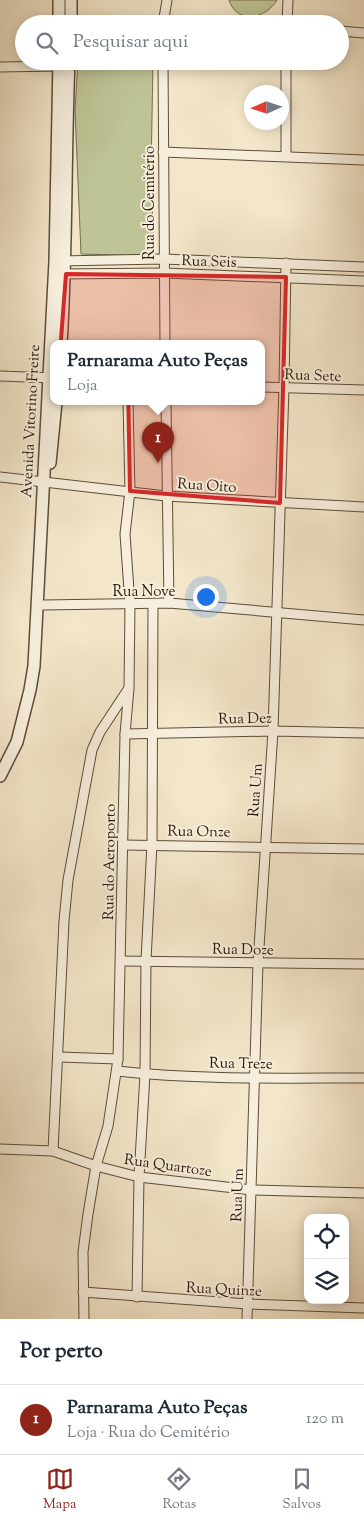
<!DOCTYPE html>
<html lang="pt">
<meta charset="utf-8">
<style>
body{margin:0;font-family:"Sorts Mill Goudy",serif;background:#f6f6f7;color:#1f2937}
.controls{position:absolute;right:15px;bottom:15px;display:grid;overflow:hidden;border-radius:10px;box-shadow:0 2px 12px #0003}
.controls button{width:45px;height:45px;display:grid;place-items:center;padding:0;border:0;border-bottom:1px solid #e0e1e3;background:#fff;color:#1f2937;font:25px sans-serif}
.compass{position:absolute;left:244px;top:85px;width:45px;height:45px;border-radius:50%;background:#fff;box-shadow:0 2px 12px #0003;rotate:267deg}
.you{position:absolute;left:205px;top:596px;width:18px;height:18px;margin:-12px;border:4px solid #fff;border-radius:50%;background:#1a73e8;box-shadow:0 0 0 8px #1a73e833}
.badge{display:grid;place-items:center;width:32px;height:32px;border-radius:50%;background:#8f2418;color:#fff;font-size:16px;font-weight:700}
.pin{position:absolute;translate:-50% -41px;filter:drop-shadow(0 1px 2px #0008)}
.pin::after{content:'';position:absolute;top:26px;width:18px;height:15px;background:inherit;clip-path:polygon(0 0,100% 0,50% 100%)}
.popup{position:absolute;left:50px;top:340px;width:215px;height:65px;box-sizing:border-box;display:grid;place-content:center;border-radius:10px;background:#fff;filter:drop-shadow(0 1px 4px #0005);font-size:16px;white-space:nowrap;color:#747a83}
.popup b{font-size:19px;color:#1f2937}
.popup::after{content:'';position:absolute;left:50%;top:100%;margin-left:-10px;border:10px solid transparent;border-top-color:#fff}
.list{margin:0;padding:0;list-style:none}
h2{display:flex;justify-content:space-between;align-items:center;height:65px;margin:0;padding:0 20px;font-size:21px}
h2 small{font-size:16px;font-weight:400;color:#747a83}
.list li{display:grid;grid-template-columns:32px 1fr auto;gap:15px;align-items:center;box-sizing:border-box;height:70px;padding:0 20px;border-top:1px solid #e0e1e3}
.list b{display:block;font-size:19px;white-space:nowrap}
.list p{margin:0;font-size:16px;white-space:nowrap;color:#747a83}
.list em{font-size:16px;font-style:normal;color:#747a83}
.icon{flex:none;width:28px;height:28px;fill:none;stroke:currentColor;stroke-width:2;stroke-linecap:round;stroke-linejoin:round}
.map{position:relative;flex:none;width:364px;height:1319px;overflow:hidden}
.search{position:absolute;background:#fff;box-shadow:0 2px 12px #0003;left:15px;right:15px;top:15px;height:55px;display:flex;align-items:center;gap:12px;box-sizing:border-box;padding:0 18px;border-radius:28px;color:#747a83;font-size:19px}
.sheet{height:135px;background:#fff}
nav{display:flex;justify-content:space-around;align-items:center;box-sizing:border-box;height:70px;border-top:1px solid #e0e1e3;background:#fff;font-size:14px;color:#747a83}
nav a{display:grid;justify-items:center;gap:2px}
nav .on{color:#8f2418}
.map>svg:first-child{display:block}
.green{fill:#bec495;stroke:#766e4e}
.lines{fill:none;stroke-linecap:round;stroke-linejoin:round}
.minor-casing{stroke:#5e4c38;stroke-width:11}
.tertiary-casing{stroke:#5e4c38;stroke-width:14}
.minor{stroke:#f7efdd;stroke-width:9}
.tertiary{stroke:#f7efdd;stroke-width:11}
.marked{fill:#d62828;fill-opacity:0.2;stroke:#d62828;stroke-width:4;stroke-linejoin:round}
.labels{text-anchor:middle;stroke-width:4;stroke-linejoin:round;paint-order:stroke}
.street-label{font-size:15px;fill:#2d1807;stroke:#f7efdd}
</style>
<div class="map">
<svg width="364" height="1319" viewBox="0 0 364 1319">
<rect width="100%" height="100%" fill="#f3e6ca"/>
<filter id="stains"><feTurbulence type="fractalNoise" baseFrequency=".004" numOctaves="4"/><feColorMatrix values="0 0 0 0 .2 0 0 0 0 .09 0 0 0 0 .02 0 0 0 .5 -.17"/></filter>
<radialGradient id="worn" r=".72"><stop offset=".6" stop-color="#630" stop-opacity="0"/><stop offset="1" stop-color="#630" stop-opacity=".3"/></radialGradient>
<g class="green">
<path d="M229 0H277C266 19 237 25 229 0Z"/>
<path d="M78 61H153L151 174 154 256 81 254 75 110Z"/>
</g>
<g class="lines">
<g class="minor-casing">
<g id="minor">
<path d="M141 24 163 22 215 24"/>
<path d="M163 24 167 0"/>
<path d="M287 24 288 0"/>
<path d="M340 31 364 33"/>
<path d="M163 61 165 344"/>
<path d="M286 61V156"/>
<path d="M0 67 59 66"/>
<path d="M163 152 364 160"/>
<path d="M59 261 163 259 364 267"/>
<path d="M59 274 164 273 364 281"/>
<path d="M0 376 54 378"/>
<path d="M262 387 364 390"/>
<path d="M166 402 169 603"/>
<path d="M0 477 166 496 364 507"/>
<path d="M43 605 169 603 364 620"/>
<path d="M125 734 273 731 364 733"/>
<path d="M123 845 364 849"/>
<path d="M121 961 364 964"/>
<path d="M59 1057 118 1059"/>
<path d="M117 1071C199 1080 282 1078 364 1078"/>
<path d="M0 1149 53 1151 96 1166 139 1177 252 1190 364 1193"/>
<path d="M53 1151 64 921 68 880 92 750 100 732 129 688"/>
<path d="M83 1292 248 1304 364 1308"/>
<path d="M137 1297 139 1177 145 1074 146 960 152 844 153 604"/>
<path d="M84 1319 83 1252 88 1214 96 1166 108 1126 118 1059 125 734 129 688 130 604 125 534 130 491 128 402"/>
<path d="M247 1319 258 963 273 731 284 387 286 263"/>
</g>
</g>
<g class="tertiary-casing">
<g id="tertiary">
<path d="M59 24V0"/>
<path d="M71 24V0"/>
<path d="M61 344C67 250 65 156 69 61"/>
<path d="M50 463 56 402"/>
<path d="M0 776 17 742 30 690 34 666 55 261 59 61"/>
</g>
</g>
<use href="#minor" class="minor"/>
<use href="#tertiary" class="tertiary"/>
</g>
<path class="marked" d="M66 274 286 277 280 503 130 491 128 382 58 379Z"/>
<g class="labels">
<g class="street-label">
<text transform="translate(149 203) rotate(-90)" y="5">Rua do Cemitério</text>
<text transform="translate(209 261) rotate(2)" y="5">Rua Seis</text>
<text transform="translate(313 375) rotate(2)" y="5">Rua Sete</text>
<text transform="translate(30 421) rotate(-87)" y="5">Avenida Vitorino Freire</text>
<text transform="translate(207 485) rotate(4)" y="5">Rua Oito</text>
<text x="144" y="596">Rua Nove</text>
<text transform="translate(245 718) rotate(-1)" y="5">Rua Dez</text>
<text transform="translate(255 790) rotate(-86)" y="5">Rua Um</text>
<text transform="translate(199 831) rotate(1)" y="5">Rua Onze</text>
<text transform="translate(109 862) rotate(-89)" y="5">Rua do Aeroporto</text>
<text transform="translate(243 949) rotate(1)" y="5">Rua Doze</text>
<text transform="translate(241 1063) rotate(1)" y="5">Rua Treze</text>
<text transform="translate(168 1165) rotate(8)" y="5">Rua Quartoze</text>
<text transform="translate(237 1195) rotate(-88)" y="5">Rua Um</text>
<text transform="translate(224 1289) rotate(3)" y="5">Rua Quinze</text>
</g>
</g>
<rect width="100%" height="100%" filter="url(#stains)"/>
<rect width="100%" height="100%" fill="url(#worn)"/>
</svg>
<div class="controls">
<button><svg class="icon" aria-label="locate" viewBox="0 0 24 24"><circle cx="12" cy="12" r="6"/><path d="M12 2v4M12 18v4M2 12h4M18 12h4"/></svg></button>
<button><svg class="icon" aria-label="layers" viewBox="0 0 24 24"><path d="M12 4l9 5-9 5-9-5zM3 14l9 5 9-5"/></svg></button>
</div>
<svg class="compass" viewBox="-18 -18 36 36"><path d="M0-13l5 13h-10z" fill="#e53935"/><path d="M0 13l5-13h-10z" fill="#747a83"/></svg>
<div class="you"></div>
<div class="pin badge" style="left:158px;top:463px">1</div>
<div class="popup"><b>Parnarama Auto Peças</b>Loja</div>
<div class="search"><svg class="icon" aria-label="search" viewBox="0 0 24 24"><circle cx="10" cy="10" r="6"/><path d="M15 15l6 6"/></svg>Pesquisar aqui</div>
</div>
<section class="sheet">
<h2>Por perto<small></small></h2>
<ul class="list">
<li><span class="badge">1</span><div><b>Parnarama Auto Peças</b><p>Loja · Rua do Cemitério</p></div><em>120 m</em></li>
</ul>
</section>
<nav>
<a class="on"><svg class="icon" aria-label="map" viewBox="0 0 24 24"><path d="M3 6l6-2 6 2 6-2v14l-6 2-6-2-6 2zM9 4v14M15 6v14"/></svg>Mapa</a>
<a><svg class="icon" aria-label="directions" viewBox="0 0 24 24"><path d="M12 3l9 9-9 9-9-9zM9 14v-3h6M13 9l2 2-2 2"/></svg>Rotas</a>
<a><svg class="icon" aria-label="saved" viewBox="0 0 24 24"><path d="M7 4h10v16l-5-4-5 4z"/></svg>Salvos</a>
</nav>
